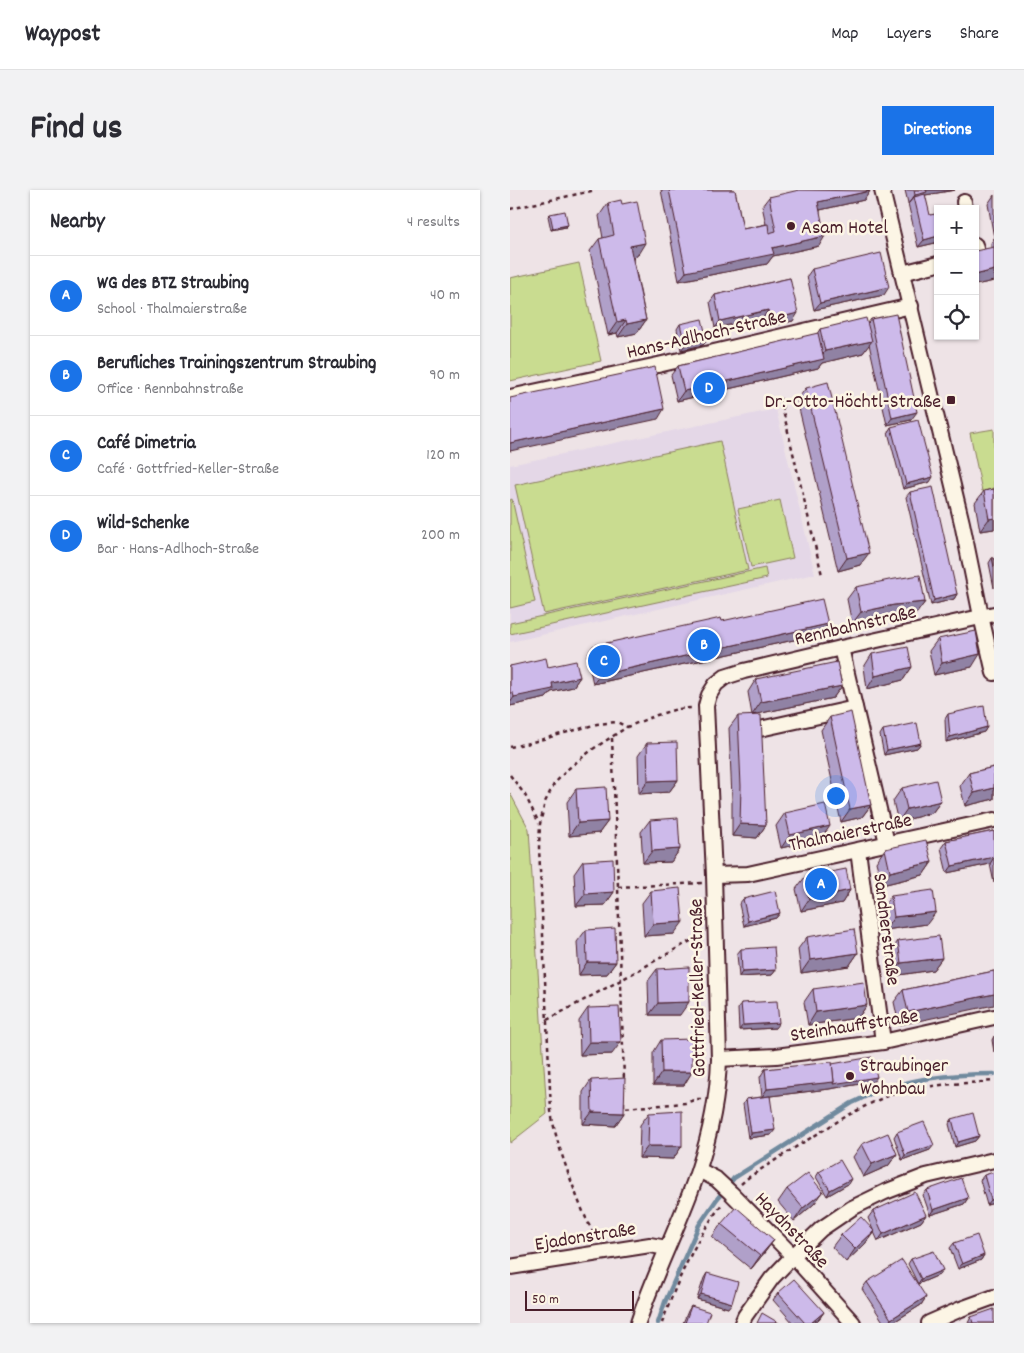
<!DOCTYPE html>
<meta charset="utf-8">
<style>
body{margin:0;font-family:Dekko,sans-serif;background:#f2f2f3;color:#2b2b33}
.controls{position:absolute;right:15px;top:15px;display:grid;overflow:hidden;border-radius:0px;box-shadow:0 1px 4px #0004}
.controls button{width:45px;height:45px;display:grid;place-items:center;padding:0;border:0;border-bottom:1px solid #e1e1e2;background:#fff;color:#2b2b33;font:25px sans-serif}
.scale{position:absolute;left:15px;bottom:12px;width:109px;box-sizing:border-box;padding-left:5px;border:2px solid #4a1f2b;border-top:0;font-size:14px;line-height:18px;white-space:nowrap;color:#4a1f2b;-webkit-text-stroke:4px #fcf5e5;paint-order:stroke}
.you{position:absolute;left:325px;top:605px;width:18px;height:18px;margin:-12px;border:4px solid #fff;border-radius:50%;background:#1a73e8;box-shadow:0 0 0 8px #1a73e833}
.badge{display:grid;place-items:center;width:32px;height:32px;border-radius:50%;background:#1a73e8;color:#fff;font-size:16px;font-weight:700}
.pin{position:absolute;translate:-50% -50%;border:2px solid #fff;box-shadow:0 1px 5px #0006}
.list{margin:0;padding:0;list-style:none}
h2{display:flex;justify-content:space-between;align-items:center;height:65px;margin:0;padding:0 20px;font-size:21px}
h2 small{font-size:16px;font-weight:400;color:#7c7c81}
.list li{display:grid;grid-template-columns:32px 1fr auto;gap:15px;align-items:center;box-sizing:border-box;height:80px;padding:0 20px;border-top:1px solid #e1e1e2}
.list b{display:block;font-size:19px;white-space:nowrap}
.list p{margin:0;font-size:16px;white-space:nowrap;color:#7c7c81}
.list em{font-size:16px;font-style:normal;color:#7c7c81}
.icon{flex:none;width:28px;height:28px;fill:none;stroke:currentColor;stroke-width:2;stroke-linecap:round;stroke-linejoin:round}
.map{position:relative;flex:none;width:484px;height:1133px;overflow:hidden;border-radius:0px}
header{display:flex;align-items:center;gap:30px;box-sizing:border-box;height:70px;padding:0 25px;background:#fff;border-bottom:1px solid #e1e1e2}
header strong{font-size:24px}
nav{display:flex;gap:28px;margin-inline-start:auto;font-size:18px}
.intro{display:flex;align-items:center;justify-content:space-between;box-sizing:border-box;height:120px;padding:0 30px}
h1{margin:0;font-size:35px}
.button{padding:12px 22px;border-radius:0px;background:#1a73e8;color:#fff;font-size:18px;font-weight:700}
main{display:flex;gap:30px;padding:0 30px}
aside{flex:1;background:#fff;border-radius:0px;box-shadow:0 1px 4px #0004}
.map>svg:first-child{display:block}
.built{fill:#e4d7e7}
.green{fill:#c9dc90;stroke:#8a7e5e}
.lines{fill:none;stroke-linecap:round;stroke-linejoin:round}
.stream{stroke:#708a9e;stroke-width:4.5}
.minor-casing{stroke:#4a1f2b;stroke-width:18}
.path{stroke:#4a1f2b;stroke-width:2.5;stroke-dasharray:4 4;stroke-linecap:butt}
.minor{stroke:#fcf5e5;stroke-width:14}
.wall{fill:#b0a0c9;stroke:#4a1f2b}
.shaded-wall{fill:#9082a4;stroke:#4a1f2b}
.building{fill:#cdbaea;stroke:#4a1f2b}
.poi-dot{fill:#4a1f2b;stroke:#fcf5e5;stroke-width:2}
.labels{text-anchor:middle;stroke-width:5;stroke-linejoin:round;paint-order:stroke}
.poi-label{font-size:20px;fill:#4a1f2b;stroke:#fcf5e5;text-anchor:start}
.street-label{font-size:20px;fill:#4a1f2b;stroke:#fcf5e5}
</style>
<header>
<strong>Waypost</strong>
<nav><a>Map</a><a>Layers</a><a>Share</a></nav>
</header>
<div class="intro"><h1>Find us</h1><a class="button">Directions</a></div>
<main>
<aside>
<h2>Nearby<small>4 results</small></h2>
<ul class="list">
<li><span class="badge">A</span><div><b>WG des BTZ Straubing</b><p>School · Thalmaierstraße</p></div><em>40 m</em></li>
<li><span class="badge">B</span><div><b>Berufliches Trainingszentrum Straubing</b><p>Office · Rennbahnstraße</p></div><em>90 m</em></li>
<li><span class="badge">C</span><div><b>Café Dimetria</b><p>Café · Gottfried-Keller-Straße</p></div><em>120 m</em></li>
<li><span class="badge">D</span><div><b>Wild-Schenke</b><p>Bar · Hans-Adlhoch-Straße</p></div><em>200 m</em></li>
</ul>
</aside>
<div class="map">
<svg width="484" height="1133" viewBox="0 0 484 1133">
<rect width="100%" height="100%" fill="#eee3e6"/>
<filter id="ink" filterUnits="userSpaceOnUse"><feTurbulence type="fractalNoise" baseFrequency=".02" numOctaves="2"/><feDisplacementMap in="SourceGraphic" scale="10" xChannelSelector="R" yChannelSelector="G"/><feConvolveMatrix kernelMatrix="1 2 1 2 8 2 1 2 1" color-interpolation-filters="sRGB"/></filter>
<g filter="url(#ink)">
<path class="built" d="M266 219 305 384 0 452V275Z"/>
<g class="green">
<path d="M69 73 91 171 0 191V88Z"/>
<path d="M484 239V299L472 301 460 243Z"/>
<path d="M210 251 238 380 34 424 5 295Z"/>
<path d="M2 309 25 412 0 418V310Z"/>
<path d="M270 310 283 368 241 377 228 319Z"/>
<path d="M255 378 257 388 0 444V433Z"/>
<path d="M0 603 19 639 37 924 0 953Z"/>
</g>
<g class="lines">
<path class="stream" d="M148 1133 155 1112 189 1035 207 1009 224 988 342 913C349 910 356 906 363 903 400 888 444 884 484 884"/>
<g class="minor-casing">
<g id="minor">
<path d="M372 0 452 333 471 426 484 483"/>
<path d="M454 12 455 19"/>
<path d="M465 55 467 63 465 64"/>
<path d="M392 83 428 74"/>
<path d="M0 207 148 175 401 116"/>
<path d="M331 458 377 653"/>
<path d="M250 539 345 518"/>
<path d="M348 660 373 852"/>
<path d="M204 685 238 684 484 630"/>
<path d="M209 869 266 866 373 852 484 827"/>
<path d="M189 980 206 989 221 1003 283 1066 343 1133"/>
<path d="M0 1077 140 1055 157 1058"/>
<path d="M128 1133C145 1081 171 1032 188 981 200 945 208 906 209 869L204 685 196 516 199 505 206 494 215 487 234 481 331 458 484 424"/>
<path d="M232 1133 235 1126 262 1088 283 1066 311 1039 342 1018 375 1002 416 986 484 970"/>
<path d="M419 1133 451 1119 484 1107"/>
</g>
</g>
<g class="path">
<path d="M0 19 86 0"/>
<path d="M270 208 312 385"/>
<path d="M102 548 108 697 114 891"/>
<path d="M0 557 19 553 87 534 107 532 117 537"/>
<path d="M0 585 15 605 29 633"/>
<path d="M108 697 192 693"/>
<path d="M37 830 111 790 191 745"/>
<path d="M114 912V918L175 913 187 909H191"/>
<path d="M231 994 239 987C261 973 282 959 304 946 328 931 352 916 378 906 409 894 451 894 484 891"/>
<path d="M88 1050C77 1033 70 1015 63 996 54 971 45 948 41 921L29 657 30 634 35 612 44 594 59 578 83 559 117 537 147 525 167 519 182 518"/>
<path d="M152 1133C167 1091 185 1050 212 1014"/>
</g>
<use href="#minor" class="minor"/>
</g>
<g class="wall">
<path d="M151 0H225L233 39 256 34 252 16 259 7 360 1 354 10 310 20 309 56 263 66 257 74 169 91Z"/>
<path d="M395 0H445L415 5 425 53 408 57Z"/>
<path d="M484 5V91L465 95 481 58V53L484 48 478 14Z"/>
<path d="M98 13 127 66H123L136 130 127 143 108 147 107 143 98 145 80 61 89 49 93 48 89 26Z"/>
<path d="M40 24 56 37 41 40 38 26Z"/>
<path d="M302 79 374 105 304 120 297 86Z"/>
<path d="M280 88 283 131 255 137 253 128 205 138 200 112 205 105Z"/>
<path d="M361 129 401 230 377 235 359 154 353 163 312 173 308 178 167 211 161 185 168 176 307 144 310 139 358 133Z"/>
<path d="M170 134 197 150 193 155 171 160 167 139Z"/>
<path d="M296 198 350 375 328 381 287 210Z"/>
<path d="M381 237 420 292 393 299 378 242Z"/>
<path d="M484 299V339L470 341 465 313 474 301Z"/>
<path d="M400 302 447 404 444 409 421 415 396 307Z"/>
<path d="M482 368H484V398L479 373Z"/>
<path d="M346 397 415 412 406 424 375 427 342 434 337 409Z"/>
<path d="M212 431 318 434 311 444 83 494 77 465 83 456Z"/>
<path d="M428 449 462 477 424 485 419 461Z"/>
<path d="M362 464 402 477 393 490 357 499 354 477Z"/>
<path d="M0 476 38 477 70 487 63 497 41 502 36 508 0 516Z"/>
<path d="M246 489 332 496 323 508 242 525 238 502Z"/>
<path d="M438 524 477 537 474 542 436 552 435 529Z"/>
<path d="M228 526 256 635 247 648 222 646V609L219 538Z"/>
<path d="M320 527 361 615 352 627 331 632 311 540Z"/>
<path d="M373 540 411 553 407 558 374 565 370 545Z"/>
<path d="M137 553 168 590 159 602 129 604 128 566Z"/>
<path d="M484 577V609L455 616 450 596 459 583Z"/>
<path d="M392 598 431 611 422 623 388 632 383 611Z"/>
<path d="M66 599 98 631 89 643 59 646 57 612Z"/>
<path d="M275 623 311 649 271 658 266 636Z"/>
<path d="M140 630 170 659 161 672 133 673 131 642Z"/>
<path d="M484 641V693L480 674 437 683 431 658 436 651Z"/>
<path d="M375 659 422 672 413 685 372 695 366 672Z"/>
<path d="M73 671 104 702 95 715 66 716 64 684Z"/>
<path d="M295 687 340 700 332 713 291 721 286 699Z"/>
<path d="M141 701 164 744 134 746 132 713Z"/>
<path d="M381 706 417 734 375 740 372 718Z"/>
<path d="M233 709 270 723 266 728 234 736 229 714Z"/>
<path d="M76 740 106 772 97 784 69 785 67 752Z"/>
<path d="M297 747 348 763 339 776 291 783 288 759Z"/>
<path d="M388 751 432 768 423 780 382 786 379 764Z"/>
<path d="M231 759 266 780 262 785 229 787 227 764Z"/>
<path d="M147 779 170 825H139L138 791Z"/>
<path d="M484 781 389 835 384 812 393 800Z"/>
<path d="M303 799 357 815 348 828 298 835 294 812Z"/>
<path d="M231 813 265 838 229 840 228 819Z"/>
<path d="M78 818 102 864 70 865 69 831Z"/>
<path d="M484 846V862L482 850Z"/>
<path d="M151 850 182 882 174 895H143V863Z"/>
<path d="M322 874 363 892 319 899 260 906 261 945 238 948 233 914 236 909 252 907 250 887 255 879Z"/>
<path d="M81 890 114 923 105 936 73 934V902Z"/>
<path d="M139 923 172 956 163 969 129 968 130 935Z"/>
<path d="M442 929 469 946 465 951 445 957 439 934Z"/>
<path d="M387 942 420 960 392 970 384 947Z"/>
<path d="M352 954 387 964 378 976 353 987 343 967Z"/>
<path d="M309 982 338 994 317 1006 306 987Z"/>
<path d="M474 985 484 1013 477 1015 470 990Z"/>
<path d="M277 999 313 1002 304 1014 284 1031 268 1012Z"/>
<path d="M417 1000 458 1008 454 1014 420 1025 413 1005Z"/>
<path d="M363 1021 416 1025 411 1032 368 1051 364 1042 355 1054 336 1072 322 1057 331 1045 363 1040 358 1028Z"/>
<path d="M211 1034 264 1050 255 1062 241 1079 202 1047Z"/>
<path d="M444 1053 474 1065 471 1070 448 1079 440 1058Z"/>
<path d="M401 1069 429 1085 408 1094 398 1074Z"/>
<path d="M197 1083 218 1118 187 1109 194 1088Z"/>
<path d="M357 1092 416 1107 411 1115 382 1133H374L352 1099Z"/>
<path d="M268 1103 314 1122 309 1129 304 1133H283L263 1110Z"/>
<path d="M181 1116 196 1133H173L178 1121Z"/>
<path d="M461 1127 484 1133H458Z"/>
</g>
<g class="shaded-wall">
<path d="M413 0H445L404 7 398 14 405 5Z"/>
<path d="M360 1 354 10 301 22 308 12Z"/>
<path d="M58 35 56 37 41 40 43 38Z"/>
<path d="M315 46 309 56 263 66 257 74 169 91 176 82 262 58Z"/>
<path d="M428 46V49L425 53 408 57 414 50Z"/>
<path d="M135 53 127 66 111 69 120 56Z"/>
<path d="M484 80V91L465 95V85Z"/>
<path d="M379 97 374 105 304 120 310 113Z"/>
<path d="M258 120 253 128 205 138 210 131Z"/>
<path d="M288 123 283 131 255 137 260 130Z"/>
<path d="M116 130 107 143 98 145 107 132Z"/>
<path d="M136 130 127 143 108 147 117 134Z"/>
<path d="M197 150 193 155 171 160 175 155Z"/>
<path d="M362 151 353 163 312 173 308 178 167 211 174 201 309 170 315 161Z"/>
<path d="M154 219 148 229 0 261V253Z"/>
<path d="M407 222 401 230 377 235 382 228Z"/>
<path d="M423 287 420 292 393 299 396 294Z"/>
<path d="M484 328V339L470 341 479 329Z"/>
<path d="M359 363 350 375 328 381 337 368Z"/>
<path d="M447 404 444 409 421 415 424 410Z"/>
<path d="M415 412 406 424 375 427 342 434 351 422 384 415Z"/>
<path d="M318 434 311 444 83 494 90 485Z"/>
<path d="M470 464 462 477 424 485 432 473Z"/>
<path d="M402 477 393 490 357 499 365 486Z"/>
<path d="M70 487 63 497 41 502 36 508 0 516V513L4 507 42 493Z"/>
<path d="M332 496 323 508 242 525 251 512Z"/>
<path d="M477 537 474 542 436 552 440 547Z"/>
<path d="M411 553 407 558 374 565 377 560Z"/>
<path d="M168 590 159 602 129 604 138 591Z"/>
<path d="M484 598V609L455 616 464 603Z"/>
<path d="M431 611 422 623 388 632 397 619Z"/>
<path d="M361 615 352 627 331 632 340 619Z"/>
<path d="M98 631 89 643 59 646 68 633Z"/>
<path d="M230 634 256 635 247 648 222 646Z"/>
<path d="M320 636 311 649 271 658 280 645Z"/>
<path d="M170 659 161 672 133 673 142 661Z"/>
<path d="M484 667 480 674 437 683 442 676Z"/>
<path d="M422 672 413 685 372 695 380 682Z"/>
<path d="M340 700 332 713 291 721 299 709Z"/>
<path d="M104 702 95 715 66 716 75 704Z"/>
<path d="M426 722 417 734 375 740 384 727Z"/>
<path d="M270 723 266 728 234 736 238 731Z"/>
<path d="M173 732 164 744 134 746 143 734Z"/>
<path d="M348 763 339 776 291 783 300 770Z"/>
<path d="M432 768 423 780 382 786 391 773Z"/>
<path d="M77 772H106L97 784 69 785Z"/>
<path d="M266 780 262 785 229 787 232 782Z"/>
<path d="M484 804V815L389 835 398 822Z"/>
<path d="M179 812 170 825H139L148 813Z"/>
<path d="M357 815 348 828 298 835 306 822Z"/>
<path d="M269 833 265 838 229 840 233 835Z"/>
<path d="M79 852H111L102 864 70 865Z"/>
<path d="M152 882H182L174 895H143Z"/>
<path d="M367 887 363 892 319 899 252 907 257 899Z"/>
<path d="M82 922 114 923 105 936 73 934Z"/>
<path d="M265 940 261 945 238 948 241 943Z"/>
<path d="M469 946 465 951 445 957 448 952Z"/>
<path d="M424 955 420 960 392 970 395 965Z"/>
<path d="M138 956H172L163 969 129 968Z"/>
<path d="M387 964 378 976 353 987 362 974Z"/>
<path d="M341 989 338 994 317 1006 320 1000Z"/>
<path d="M313 1002 304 1014 284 1031 293 1018Z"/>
<path d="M458 1008 454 1014 420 1025 423 1020Z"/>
<path d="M484 1009V1013L477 1015 481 1010Z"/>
<path d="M416 1025 411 1032 368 1051 373 1044Z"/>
<path d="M364 1041 355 1054 336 1072 345 1059Z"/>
<path d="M264 1050 255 1062 241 1079 250 1066Z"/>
<path d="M474 1065 471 1070 448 1079 452 1074Z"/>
<path d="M433 1080 429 1085 408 1094 411 1089Z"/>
<path d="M191 1104 222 1113 218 1118 187 1109Z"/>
<path d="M416 1107 411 1115 382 1133H378L381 1129Z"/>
<path d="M314 1122 309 1129 304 1133H301Z"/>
</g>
<g class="building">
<path d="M159 0H225L233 39 258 34 259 43 266 41 259 7 289 0 360 1 308 12 315 46 262 58 264 64 176 82Z"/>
<path d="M404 0H416L417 2 405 5Z"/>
<path d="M415 4 420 25 425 24 428 37V46L414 50 404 7Z"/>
<path d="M111 10 112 14 127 11 135 53 120 56 136 130 117 134 116 130 107 132 89 49 104 45 98 13Z"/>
<path d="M55 21 58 35 43 38 40 24Z"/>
<path d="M484 57V80L465 85V61Z"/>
<path d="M371 63 379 97 310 113 302 79Z"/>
<path d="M280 88 288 123 260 130 258 120 210 131 205 105Z"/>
<path d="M386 124 407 222 382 228 361 129Z"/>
<path d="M356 128 362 151 315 161 310 139Z"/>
<path d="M192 129 197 150 175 155 170 134Z"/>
<path d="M308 143 314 169 174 201 168 176Z"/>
<path d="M145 177 154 219 0 253V208Z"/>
<path d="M318 192 359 363 337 368 296 198Z"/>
<path d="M408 230 423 287 396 294 381 237Z"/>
<path d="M423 297 447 404 424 410 400 302Z"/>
<path d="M484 299V328L479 329 474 301Z"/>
<path d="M482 368H484V377Z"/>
<path d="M410 385 415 412 384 415 351 422 346 397 379 390Z"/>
<path d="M312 409 318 434 90 485 83 456 211 428 212 431Z"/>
<path d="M466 441 470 464 432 473 428 449Z"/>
<path d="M398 457 402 477 365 486 362 464Z"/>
<path d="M36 468 38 477 66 471 70 487 42 493 43 499 4 507 3 503H0V476Z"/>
<path d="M327 472 332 496 251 512 246 489Z"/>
<path d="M474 516 477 537 440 547 438 524Z"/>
<path d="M341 522 361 615 340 619 320 527Z"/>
<path d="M251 525 256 635 230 634 231 596 228 526Z"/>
<path d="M407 533 411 553 377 560 373 540Z"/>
<path d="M167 552 168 590 138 591 137 553Z"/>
<path d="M484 577V598L464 603 459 583Z"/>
<path d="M426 590 431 611 397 619 392 598Z"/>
<path d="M96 597 98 631 68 633 66 599Z"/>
<path d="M315 614 320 636 280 645 275 623Z"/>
<path d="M168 628 170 659 142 661 140 630Z"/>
<path d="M484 641V667L442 676 436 651Z"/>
<path d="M416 650 422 672 380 682 375 659Z"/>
<path d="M103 669 104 702 75 704 73 671Z"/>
<path d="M336 679 340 700 299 709 295 687Z"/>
<path d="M170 698 173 732 143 734 141 701Z"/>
<path d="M423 700 426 722 384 727 381 706Z"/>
<path d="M265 701 270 723 238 731 233 709Z"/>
<path d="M105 738 106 772H77L76 740Z"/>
<path d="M344 739 348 763 300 770 297 747Z"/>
<path d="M429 746 432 768 391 773 388 751Z"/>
<path d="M264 757 266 780 232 782 231 759Z"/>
<path d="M179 777V812L148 813 147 779Z"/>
<path d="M484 781V804L398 822 393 800Z"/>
<path d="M354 792 357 815 306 822 303 799Z"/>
<path d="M267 811 269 833 233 835 231 813Z"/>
<path d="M109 817 111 852H79L78 818Z"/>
<path d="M182 849V882H152L151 850Z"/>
<path d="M362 867 367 887 323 894 324 892 322 874Z"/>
<path d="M322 872 324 892 257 899 255 879Z"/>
<path d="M115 888 114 923 82 922 81 890Z"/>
<path d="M260 906 265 940 241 943 236 909Z"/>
<path d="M172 921V956H138L139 923Z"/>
<path d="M463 923 469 946 448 952 442 929Z"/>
<path d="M414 932 424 955 395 965 387 942Z"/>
<path d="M378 943 387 964 362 974 352 954Z"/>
<path d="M330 970 341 989 320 1000 309 982Z"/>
<path d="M484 982V1009L481 1010 474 985Z"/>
<path d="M298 983 313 1002 293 1018 277 999Z"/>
<path d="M451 988 458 1008 423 1020 417 1000Z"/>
<path d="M405 1002 416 1025 373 1044 363 1021Z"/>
<path d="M226 1017 264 1050 250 1066 211 1034Z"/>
<path d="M351 1027 364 1041 345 1059 331 1045Z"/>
<path d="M467 1045 474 1065 452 1074 444 1053Z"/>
<path d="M424 1061 433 1080 411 1089 401 1069Z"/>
<path d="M392 1070 416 1107 381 1129 357 1092Z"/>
<path d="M197 1083 228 1092 222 1113 191 1104Z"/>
<path d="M284 1089 314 1122 301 1133H295L268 1103Z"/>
<path d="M181 1116 200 1122 196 1133H175Z"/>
<path d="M484 1119V1133H463L461 1127Z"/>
<path d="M252 1123 269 1133H247Z"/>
</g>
</g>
<g class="poi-dot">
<circle cx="281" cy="36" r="5"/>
<rect x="436" y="205" width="10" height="10" rx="2.5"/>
<circle cx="340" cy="886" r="5"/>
</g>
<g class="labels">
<g class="poi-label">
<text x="291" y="43">Asam Hotel</text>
<text x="431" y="217" text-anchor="end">Dr.-Otto-Höchtl-Straße</text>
<text x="350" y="881">Straubinger<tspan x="350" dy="23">Wohnbau</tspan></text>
</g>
<g class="street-label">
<text transform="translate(196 143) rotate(-13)" y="7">Hans-Adlhoch-Straße</text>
<text transform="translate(345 434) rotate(-13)" y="7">Rennbahnstraße</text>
<text transform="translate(340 641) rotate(-12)" y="7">Thalmaierstraße</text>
<text transform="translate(378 739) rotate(83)" y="7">Sandnerstraße</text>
<text transform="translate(186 798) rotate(-91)" y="7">Gottfried-Keller-Straße</text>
<text transform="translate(344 834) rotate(-9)" y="7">Steinhauffstraße</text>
<text transform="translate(283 1039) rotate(46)" y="7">Haydnstraße</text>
<text transform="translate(75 1045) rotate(-9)" y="7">Ejadonstraße</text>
</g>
</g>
</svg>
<div class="controls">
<button>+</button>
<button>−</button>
<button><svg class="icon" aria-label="locate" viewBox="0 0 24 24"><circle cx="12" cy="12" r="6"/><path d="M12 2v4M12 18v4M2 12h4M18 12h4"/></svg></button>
</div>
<div class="scale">50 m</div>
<div class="you"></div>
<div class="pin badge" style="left:311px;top:694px">A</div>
<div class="pin badge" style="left:194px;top:455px">B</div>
<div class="pin badge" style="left:94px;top:471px">C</div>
<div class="pin badge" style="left:199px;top:198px">D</div>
</div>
</main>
